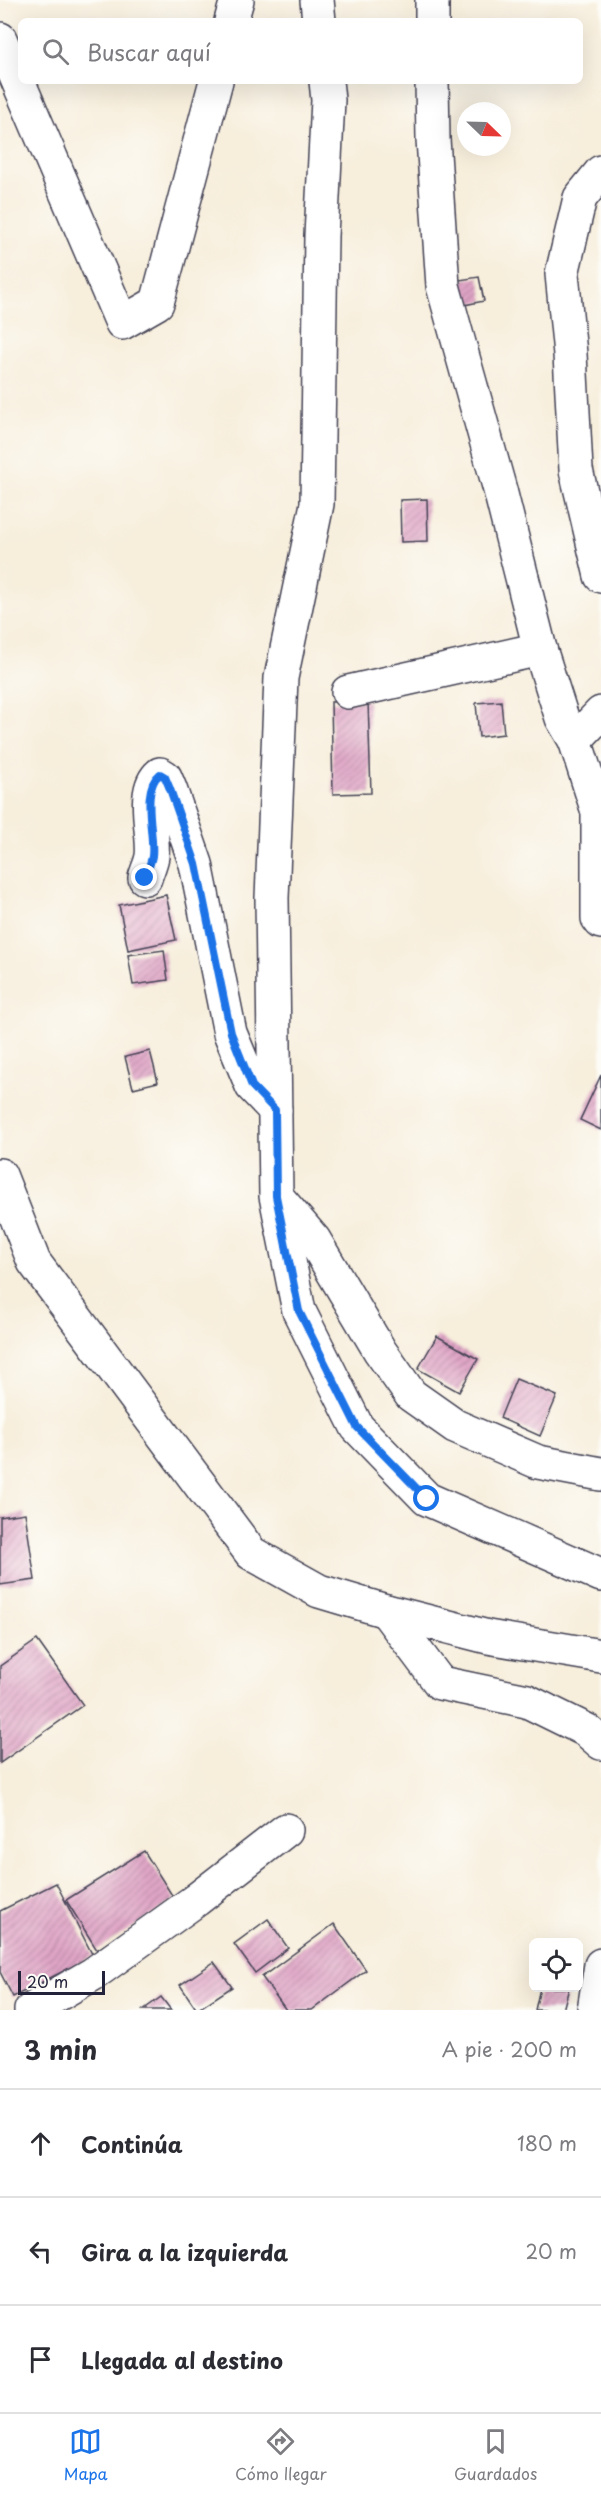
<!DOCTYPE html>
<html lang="es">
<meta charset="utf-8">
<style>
body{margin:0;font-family:"Playpen Sans",sans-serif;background:#f7f7f7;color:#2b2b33}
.controls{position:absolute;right:18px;bottom:18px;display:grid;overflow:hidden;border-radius:9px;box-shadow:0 6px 24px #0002}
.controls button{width:54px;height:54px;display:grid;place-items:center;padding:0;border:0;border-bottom:2px solid #e1e1e2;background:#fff;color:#2b2b33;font:30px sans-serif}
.compass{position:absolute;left:457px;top:102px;width:54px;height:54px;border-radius:50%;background:#fff;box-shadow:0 6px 24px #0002;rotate:113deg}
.scale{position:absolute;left:18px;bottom:15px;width:87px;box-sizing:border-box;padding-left:6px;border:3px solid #22223b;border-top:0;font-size:16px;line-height:21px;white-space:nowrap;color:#22223b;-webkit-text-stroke:4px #fdfcf7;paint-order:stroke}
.stop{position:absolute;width:18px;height:18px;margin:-14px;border:4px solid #1a73e8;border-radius:50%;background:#fff}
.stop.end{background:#1a73e8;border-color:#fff;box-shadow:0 2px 6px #0008}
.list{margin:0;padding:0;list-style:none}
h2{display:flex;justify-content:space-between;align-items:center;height:78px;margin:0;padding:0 24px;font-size:26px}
h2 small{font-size:20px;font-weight:400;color:#7c7c81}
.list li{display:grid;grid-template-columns:39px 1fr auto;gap:18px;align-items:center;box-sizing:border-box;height:108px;padding:0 24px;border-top:2px solid #e1e1e2}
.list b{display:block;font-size:22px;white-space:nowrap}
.list em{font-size:20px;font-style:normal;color:#7c7c81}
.icon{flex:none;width:33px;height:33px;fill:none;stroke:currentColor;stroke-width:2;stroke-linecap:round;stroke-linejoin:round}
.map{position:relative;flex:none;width:601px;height:2010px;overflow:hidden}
.search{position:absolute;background:#fff;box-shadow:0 6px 24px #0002;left:18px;right:18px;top:18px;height:66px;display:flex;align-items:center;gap:15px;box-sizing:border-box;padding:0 21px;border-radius:9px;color:#7c7c81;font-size:22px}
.sheet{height:402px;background:#fff}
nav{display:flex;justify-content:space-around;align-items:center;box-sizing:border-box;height:84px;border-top:2px solid #e1e1e2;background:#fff;font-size:16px;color:#7c7c81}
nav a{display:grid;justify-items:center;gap:3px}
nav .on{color:#1a73e8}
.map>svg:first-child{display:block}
.building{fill:url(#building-hatch)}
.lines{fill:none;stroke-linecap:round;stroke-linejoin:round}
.minor-casing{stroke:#424153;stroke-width:36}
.minor{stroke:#fff;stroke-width:33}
.route{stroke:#1a73e8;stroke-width:8}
</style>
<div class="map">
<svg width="601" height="2010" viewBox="0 0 601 2010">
<defs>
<pattern id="building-hatch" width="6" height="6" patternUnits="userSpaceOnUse" patternTransform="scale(1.5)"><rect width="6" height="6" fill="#e0a5c6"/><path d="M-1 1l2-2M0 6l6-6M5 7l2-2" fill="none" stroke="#b586a2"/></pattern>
</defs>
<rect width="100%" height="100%" fill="#fdfcf7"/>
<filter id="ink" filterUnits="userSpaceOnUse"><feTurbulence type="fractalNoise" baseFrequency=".0167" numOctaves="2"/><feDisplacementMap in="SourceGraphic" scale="12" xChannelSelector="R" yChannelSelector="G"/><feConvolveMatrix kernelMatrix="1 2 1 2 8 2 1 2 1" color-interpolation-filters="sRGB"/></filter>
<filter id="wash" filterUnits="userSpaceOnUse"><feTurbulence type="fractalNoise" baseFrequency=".008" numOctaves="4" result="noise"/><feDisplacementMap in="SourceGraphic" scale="24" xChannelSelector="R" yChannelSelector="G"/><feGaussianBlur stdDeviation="1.35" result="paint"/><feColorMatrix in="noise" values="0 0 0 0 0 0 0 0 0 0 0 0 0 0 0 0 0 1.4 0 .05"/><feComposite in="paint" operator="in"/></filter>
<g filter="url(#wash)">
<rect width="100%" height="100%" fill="#f7eedc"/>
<g id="blocks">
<g class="building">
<path d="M479 277 484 301 464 305 459 280Z"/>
<path d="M427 499 428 541 401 542 400 500Z"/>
<path d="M368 701 371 793 333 794 331 702Z"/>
<path d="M501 701 504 734 479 737 476 703Z"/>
<path d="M166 895 176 940 128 950 119 905Z"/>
<path d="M164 950 168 980 133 985 128 955Z"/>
<path d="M150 1051 158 1082 133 1088 125 1057Z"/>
<path d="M601 1075V1130L580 1120Z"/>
<path d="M437 1336 478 1359 459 1392 418 1369Z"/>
<path d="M516 1379 557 1396 540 1436 500 1418Z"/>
<path d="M25 1513 35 1580 0 1585V1517Z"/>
<path d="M37 1640 83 1705 0 1763V1666Z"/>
<path d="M144 1851 175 1900 97 1950 66 1900Z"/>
<path d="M56 1883 93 1956 13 1997 0 1972V1911Z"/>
<path d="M268 1919 288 1948 255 1973 234 1944Z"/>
<path d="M334 1924 366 1970 312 2010H286L262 1977Z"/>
<path d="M214 1962 232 1987 197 2010 180 1985Z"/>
<path d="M540 1988H569L563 2010H535Z"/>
<path d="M161 1997 171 2010H143Z"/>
</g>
</g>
</g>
<g filter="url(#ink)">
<use href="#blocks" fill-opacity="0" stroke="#424153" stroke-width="1.5"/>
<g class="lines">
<g class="minor-casing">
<g id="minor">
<path d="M317 0 319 21"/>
<path d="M432 0V21"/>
<path d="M231 21 237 0"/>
<path d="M0 39 122 323 157 303 216 81"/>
<path d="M326 81 328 100 321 236 317 504 281 678 272 898 276 1196 299 1311 357 1427 427 1499 601 1575"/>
<path d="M432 81 433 139 443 286 500 490 540 649 562 718 575 740 601 713"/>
<path d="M601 172 580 198 562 274 570 354 576 470 601 576"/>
<path d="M348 692 540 649"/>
<path d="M575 740 598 812V918L601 922"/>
<path d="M145 878C147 871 151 863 152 856 155 834 140 791 160 774L165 777 170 789 196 864 230 1033 252 1086 275 1110"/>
<path d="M0 1175 34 1262 251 1553 319 1591 386 1611 488 1637 601 1656"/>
<path d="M278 1198 314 1240 380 1351 411 1395 455 1426 538 1462 601 1474"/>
<path d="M386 1611 440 1683 527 1701 586 1730 601 1743"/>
<path d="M31 2010 93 1974 196 1900 286 1830"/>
<path d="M594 2010 601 1965"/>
</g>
</g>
<use href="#minor" class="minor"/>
</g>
</g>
<g class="lines" filter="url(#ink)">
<path class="route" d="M145 878C147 871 151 863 152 856 155 834 140 790 160 774L165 777 170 789 196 864 231 1033 252 1086 275 1110 276 1196 299 1311 357 1427 427 1499"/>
</g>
</svg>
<div class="controls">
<button><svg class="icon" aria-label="locate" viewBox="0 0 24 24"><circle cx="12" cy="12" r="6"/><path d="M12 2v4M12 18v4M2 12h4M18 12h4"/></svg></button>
</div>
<svg class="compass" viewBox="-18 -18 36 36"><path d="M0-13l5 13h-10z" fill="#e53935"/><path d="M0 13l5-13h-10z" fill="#7c7c81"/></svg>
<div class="scale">20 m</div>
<div class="stop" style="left:427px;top:1499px"></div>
<div class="stop end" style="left:145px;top:878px"></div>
<div class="search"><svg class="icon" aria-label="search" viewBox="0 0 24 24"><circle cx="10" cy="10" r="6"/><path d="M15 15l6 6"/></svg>Buscar aquí</div>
</div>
<section class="sheet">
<h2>3 min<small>A pie · 200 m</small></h2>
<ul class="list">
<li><svg class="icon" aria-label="ahead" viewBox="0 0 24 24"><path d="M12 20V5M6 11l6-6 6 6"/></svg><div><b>Continúa</b></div><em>180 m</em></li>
<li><svg class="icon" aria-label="left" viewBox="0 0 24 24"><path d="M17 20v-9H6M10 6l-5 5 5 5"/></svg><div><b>Gira a la izquierda</b></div><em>20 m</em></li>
<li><svg class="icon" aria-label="arrive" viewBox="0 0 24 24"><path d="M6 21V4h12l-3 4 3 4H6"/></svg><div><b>Llegada al destino</b></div></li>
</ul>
</section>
<nav>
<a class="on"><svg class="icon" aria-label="map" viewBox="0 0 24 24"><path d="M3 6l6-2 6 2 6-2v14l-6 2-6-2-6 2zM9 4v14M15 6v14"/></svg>Mapa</a>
<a><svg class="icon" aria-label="directions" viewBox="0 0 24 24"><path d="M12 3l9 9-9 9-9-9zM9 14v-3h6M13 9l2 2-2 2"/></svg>Cómo llegar</a>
<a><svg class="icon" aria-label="saved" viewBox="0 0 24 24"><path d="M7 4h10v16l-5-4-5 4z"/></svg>Guardados</a>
</nav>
